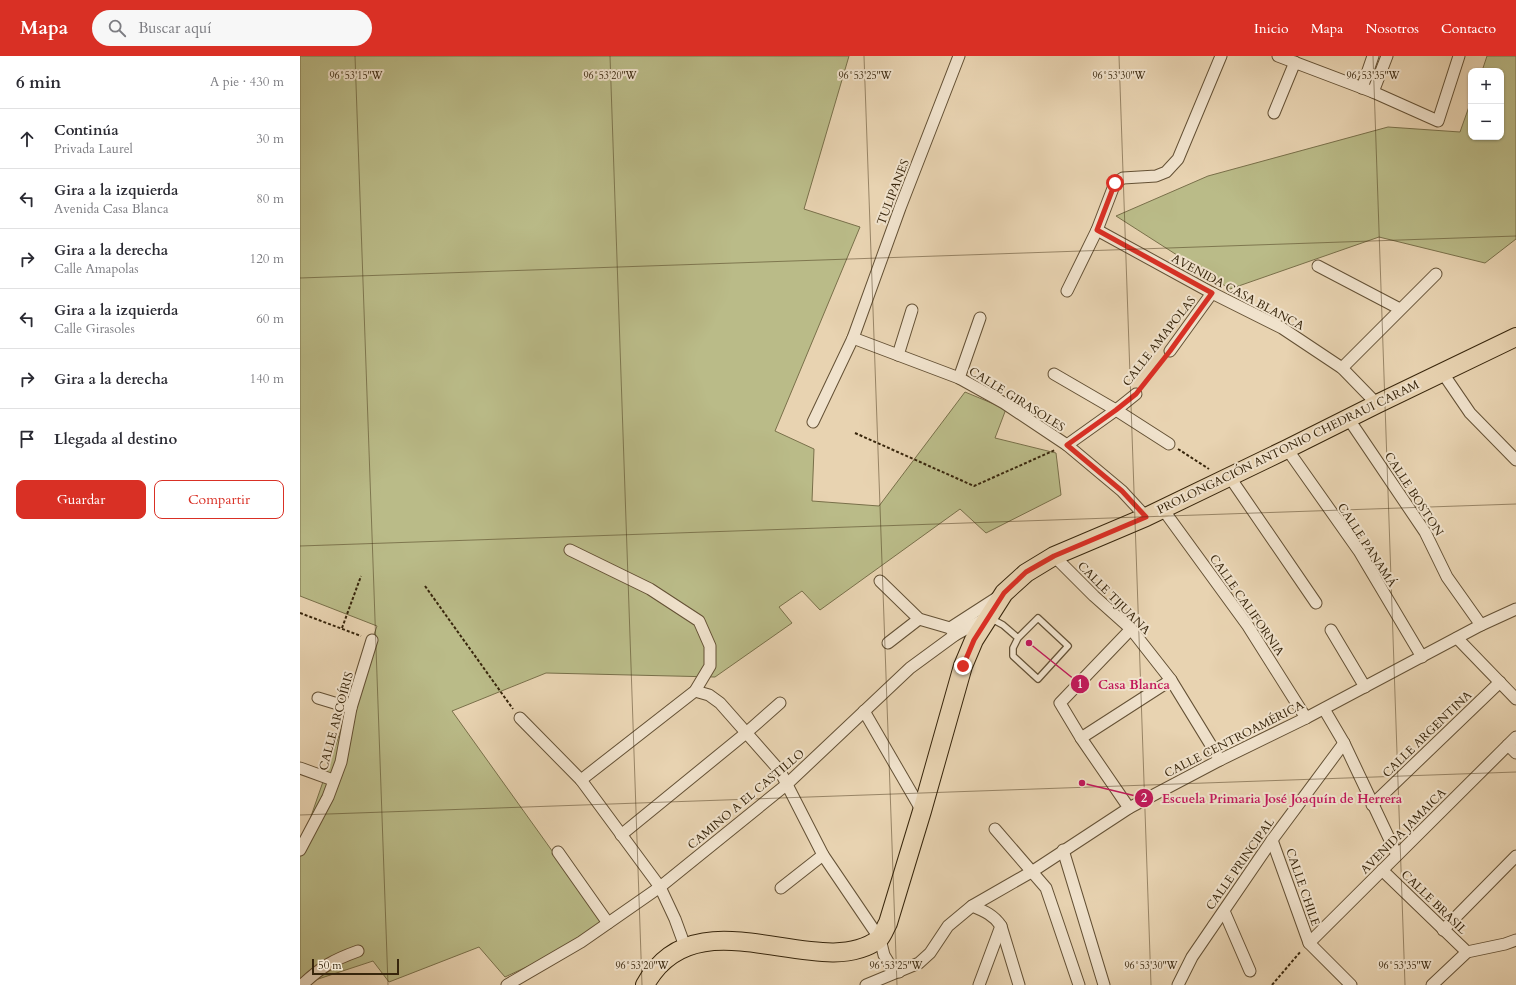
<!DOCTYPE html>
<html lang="es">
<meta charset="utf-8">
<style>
body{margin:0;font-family:Cardo,serif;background:#f7f7f7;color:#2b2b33}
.controls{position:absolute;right:12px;top:12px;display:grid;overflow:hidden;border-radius:8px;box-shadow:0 1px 3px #0004}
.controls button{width:36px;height:36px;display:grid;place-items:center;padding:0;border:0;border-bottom:1px solid #e1e1e2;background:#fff;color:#2b2b33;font:20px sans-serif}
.scale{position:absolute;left:12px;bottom:10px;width:87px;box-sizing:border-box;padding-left:4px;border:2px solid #38260c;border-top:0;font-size:11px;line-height:14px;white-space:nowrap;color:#38260c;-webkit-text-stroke:3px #f0e2cc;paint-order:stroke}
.stop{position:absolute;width:12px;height:12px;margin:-9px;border:3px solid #d93025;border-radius:50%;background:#fff}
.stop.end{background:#d93025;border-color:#fff;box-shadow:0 1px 4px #0008}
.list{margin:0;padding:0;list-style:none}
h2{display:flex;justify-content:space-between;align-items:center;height:52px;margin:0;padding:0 16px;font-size:17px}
h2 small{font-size:13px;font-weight:400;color:#7c7c81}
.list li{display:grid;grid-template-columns:26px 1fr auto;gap:12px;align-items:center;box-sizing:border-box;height:60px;padding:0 16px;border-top:1px solid #e1e1e2}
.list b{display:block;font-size:15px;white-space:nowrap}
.list p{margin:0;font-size:13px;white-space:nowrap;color:#7c7c81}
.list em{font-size:13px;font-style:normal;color:#7c7c81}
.actions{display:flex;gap:8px;padding:12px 16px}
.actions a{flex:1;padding:9px 0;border:1px solid #d93025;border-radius:8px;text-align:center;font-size:14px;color:#d93025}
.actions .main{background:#d93025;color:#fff}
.icon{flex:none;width:22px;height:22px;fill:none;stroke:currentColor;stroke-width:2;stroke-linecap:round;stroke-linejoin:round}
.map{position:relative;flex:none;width:1216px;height:929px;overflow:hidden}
header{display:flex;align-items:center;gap:24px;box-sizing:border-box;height:56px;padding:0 20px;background:#d93025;color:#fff}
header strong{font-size:19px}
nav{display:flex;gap:22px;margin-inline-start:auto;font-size:14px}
.search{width:280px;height:36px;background:#f7f7f7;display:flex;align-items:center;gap:10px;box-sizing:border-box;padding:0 14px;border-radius:22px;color:#7c7c81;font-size:15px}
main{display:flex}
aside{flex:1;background:#fff}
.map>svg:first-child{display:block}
.green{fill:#babb88;stroke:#79704a}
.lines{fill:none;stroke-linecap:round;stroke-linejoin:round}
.service-casing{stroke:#645135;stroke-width:8}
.minor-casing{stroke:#645135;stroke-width:13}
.primary-casing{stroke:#38260c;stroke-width:20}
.path{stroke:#38260c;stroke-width:2;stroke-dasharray:3 2;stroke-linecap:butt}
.service{stroke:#f0e2cc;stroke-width:5.5}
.minor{stroke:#f0e2cc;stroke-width:11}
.primary{stroke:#e8d3b1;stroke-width:18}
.route{stroke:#d93025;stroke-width:5}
.ticks{fill:none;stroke:#38260c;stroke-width:1;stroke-opacity:0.45}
.labels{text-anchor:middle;stroke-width:4;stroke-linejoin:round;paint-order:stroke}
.street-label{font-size:12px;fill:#38260c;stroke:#f0e2cc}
.ticks-label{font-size:10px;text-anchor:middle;fill:#38260c;stroke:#f0e2cc;stroke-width:4;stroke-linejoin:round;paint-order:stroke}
.leader{fill:none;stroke:#c2185b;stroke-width:1.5}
.callout-dot{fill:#c2185b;stroke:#f0e2cc;stroke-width:1.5}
.mark-label{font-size:12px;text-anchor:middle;font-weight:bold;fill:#fff}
.callout-label{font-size:13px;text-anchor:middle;font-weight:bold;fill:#c2185b;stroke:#f0e2cc;stroke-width:4;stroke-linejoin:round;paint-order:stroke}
</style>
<header>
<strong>Mapa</strong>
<div class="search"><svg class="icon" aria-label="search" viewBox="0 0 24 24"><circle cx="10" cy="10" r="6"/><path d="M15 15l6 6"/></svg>Buscar aquí</div>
<nav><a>Inicio</a><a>Mapa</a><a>Nosotros</a><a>Contacto</a></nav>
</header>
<main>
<aside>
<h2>6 min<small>A pie · 430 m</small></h2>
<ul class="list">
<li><svg class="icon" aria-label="ahead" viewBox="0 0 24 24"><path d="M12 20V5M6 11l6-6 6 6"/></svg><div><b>Continúa</b><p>Privada Laurel</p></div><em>30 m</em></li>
<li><svg class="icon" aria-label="left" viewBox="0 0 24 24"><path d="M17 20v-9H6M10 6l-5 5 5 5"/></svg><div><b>Gira a la izquierda</b><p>Avenida Casa Blanca</p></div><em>80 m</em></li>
<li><svg class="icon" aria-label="right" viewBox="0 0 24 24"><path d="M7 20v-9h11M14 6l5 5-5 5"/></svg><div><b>Gira a la derecha</b><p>Calle Amapolas</p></div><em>120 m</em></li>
<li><svg class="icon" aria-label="left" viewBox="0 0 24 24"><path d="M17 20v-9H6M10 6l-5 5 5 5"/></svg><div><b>Gira a la izquierda</b><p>Calle Girasoles</p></div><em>60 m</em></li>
<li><svg class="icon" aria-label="right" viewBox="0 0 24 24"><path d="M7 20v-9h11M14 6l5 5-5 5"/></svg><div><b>Gira a la derecha</b></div><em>140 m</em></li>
<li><svg class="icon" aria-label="arrive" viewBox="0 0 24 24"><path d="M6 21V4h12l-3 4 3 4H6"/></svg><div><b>Llegada al destino</b></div></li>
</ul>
<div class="actions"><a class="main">Guardar</a><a>Compartir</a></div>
</aside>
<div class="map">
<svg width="1216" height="929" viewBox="0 0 1216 929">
<rect width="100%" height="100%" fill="#e8d3b1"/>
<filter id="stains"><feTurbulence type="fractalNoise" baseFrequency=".005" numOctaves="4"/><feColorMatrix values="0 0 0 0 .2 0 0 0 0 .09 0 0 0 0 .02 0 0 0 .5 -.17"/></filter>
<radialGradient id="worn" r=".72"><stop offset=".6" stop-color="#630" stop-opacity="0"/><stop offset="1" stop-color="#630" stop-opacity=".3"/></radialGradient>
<g class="green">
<path d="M0 0H549L504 153 560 171 475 375 514 393 512 445 579 450 665 336 706 353 695 382 756 397 761 439 686 477 660 453 520 554 502 535 479 551 492 567 415 621 246 617 152 655 308 873 205 921 179 891 89 926 73 905 0 929V792L77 570 0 540Z"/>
<path d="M1187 0H1216V183L1185 207 1079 181 930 233 816 160 908 120 1088 71 1160 76 1171 45V81H1201V15H1182Z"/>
</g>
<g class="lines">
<g class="service-casing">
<path id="service" d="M690 562 703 569 718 582 738 562 768 590 738 623 713 600V592L718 582"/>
</g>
<g class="minor-casing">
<g id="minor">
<path d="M978 0 1073 36 1138 65 1159 0"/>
<path d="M1062 32 1073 0"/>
<path d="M1073 36 1087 0"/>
<path d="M974 57 995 6"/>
<path d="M797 174 912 237 982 272 1042 312 1077 348"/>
<path d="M1018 210 1100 253"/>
<path d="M767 235 797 174 815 127 823 122 856 120 866 116 878 103 921 0"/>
<path d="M553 282 659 322 704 347 767 389 822 435 846 461"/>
<path d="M870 295 912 237"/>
<path d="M598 299 612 254"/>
<path d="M1042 312 1136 218"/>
<path d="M1142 316 1170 357 1216 404"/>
<path d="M754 318 816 354 869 388"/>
<path d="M659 322 680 262"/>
<path d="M1048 362 1125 476 1147 521 1181 569"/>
<path d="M513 366 553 282 600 152 659 0"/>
<path d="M767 389 816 354 836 338"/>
<path d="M987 393 1059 495 1122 601"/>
<path d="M929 420 1016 547"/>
<path d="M862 452 948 570 1006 662"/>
<path d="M270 494 350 533 399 565 410 590V610L395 635 281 724"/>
<path d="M754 500 794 540 831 573 871 624 920 704"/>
<path d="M580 525 619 563 650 572 655 579"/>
<path d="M650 572 698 541"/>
<path d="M1031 574 1065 631"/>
<path d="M1157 582 1216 643"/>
<path d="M588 587 619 563"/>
<path d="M395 635 409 639 420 647 480 715 523 799 580 883 584 899 590 909 599 916"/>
<path d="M18 642 51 652"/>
<path d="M1024 653 1044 687 1097 799"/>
<path d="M564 655 622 755"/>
<path d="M220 662 281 724 360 831 375 863 386 893"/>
<path d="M781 682 871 624"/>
<path d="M1208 689 1216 697"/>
<path d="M0 712 33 724"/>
<path d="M1072 749 1200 626"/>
<path d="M829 752 781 682 760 647 831 573"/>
<path d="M695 773 746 832 779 929"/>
<path d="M321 779 446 677 480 647"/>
<path d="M972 784 1009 887 1051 929"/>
<path d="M0 794 28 741 41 706 51 652 72 584"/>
<path d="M763 794 804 929"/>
<path d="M258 796 308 867"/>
<path d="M1082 814 1167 896"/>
<path d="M481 832 523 799"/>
<path d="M672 850C684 855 694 859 701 870L719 929"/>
<path d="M924 855 950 915"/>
<path d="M1143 874 1216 800"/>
<path d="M1009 887 1216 681"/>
<path d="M2 929C21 911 33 904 58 895"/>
<path d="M207 929 281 886 360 831 486 729 610 612 655 579 686 562"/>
<path d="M566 929 619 907 630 897 648 870 672 850 733 815 829 752 920 704 1006 662 1181 569 1216 553"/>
<path d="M679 929 701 870"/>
<path d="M878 929 892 901 972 784 1044 687"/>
<path d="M1132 929 1167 896 1205 888 1216 884"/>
</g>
</g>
<g class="primary-casing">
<path id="primary" d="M345 929C396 834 519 929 579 883 583 879 585 872 588 867L622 755 663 610 674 584 704 537 726 517 754 500 846 461 987 393 1077 348 1216 281"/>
</g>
<g class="path">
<path d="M842 330 864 302"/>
<path d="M555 377 674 430 755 394"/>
<path d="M878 393 909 413"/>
<path d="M125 530 213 653"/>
<path d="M0 557 61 580"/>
<path d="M42 572 61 520"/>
<path d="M972 929 1001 895"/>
</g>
<use href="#service" class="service"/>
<use href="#minor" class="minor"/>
<use href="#primary" class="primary"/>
</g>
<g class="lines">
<path class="route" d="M663 610 674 584 704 537 726 516 754 500 846 461 822 435 767 389 816 354 836 338 870 295 912 237 797 174 815 127"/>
</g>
<path class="ticks" d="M55 0 88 929M310 0 342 929M564 0 597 929M819 0 851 929M1073 0 1105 929M0 222 1216 180M0 490 1216 448M0 759 1216 716"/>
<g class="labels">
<g class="street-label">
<text transform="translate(593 136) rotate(-69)" y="4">TULIPANES</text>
<text transform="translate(938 236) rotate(28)" y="4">AVENIDA CASA BLANCA</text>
<text transform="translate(859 285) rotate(-52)" y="4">CALLE AMAPOLAS</text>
<text transform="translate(717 343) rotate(32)" y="4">CALLE GIRASOLES</text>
<text transform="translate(988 391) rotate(-26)" y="4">PROLONGACIÓN ANTONIO CHEDRAUI CARAM</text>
<text transform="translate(1114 438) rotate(57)" y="4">CALLE BOSTON</text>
<text transform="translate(1067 489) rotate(57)" y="4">CALLE PANAMÁ</text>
<text transform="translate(814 542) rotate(45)" y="4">CALLE TIJUANA</text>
<text transform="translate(947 549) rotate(55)" y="4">CALLE CALIFORNIA</text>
<text transform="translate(36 665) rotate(-75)" y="4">CALLE ARCOÍRIS</text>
<text transform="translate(1127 678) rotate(-44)" y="4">CALLE ARGENTINA</text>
<text transform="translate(934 683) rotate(-27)" y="4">CALLE CENTROAMÉRICA</text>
<text transform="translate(446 743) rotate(-40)" y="4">CAMINO A EL CASTILLO</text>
<text transform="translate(1103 775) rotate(-45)" y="4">AVENIDA JAMAICA</text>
<text transform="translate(940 808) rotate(-55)" y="4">CALLE PRINCIPAL</text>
<text transform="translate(1003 831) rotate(71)" y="4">CALLE CHILE</text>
<text transform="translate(1134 846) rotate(44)" y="4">CALLE BRASIL</text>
</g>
</g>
<g class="ticks-label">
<text x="56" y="23">96°53'15"W</text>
<text x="310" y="23">96°53'20"W</text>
<text x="565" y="23">96°53'25"W</text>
<text x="819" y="23">96°53'30"W</text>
<text x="1073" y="23">96°53'35"W</text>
<text x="342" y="913">96°53'20"W</text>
<text x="596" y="913">96°53'25"W</text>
<text x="851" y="913">96°53'30"W</text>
<text x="1105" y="913">96°53'35"W</text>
</g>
<path class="leader" d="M729 587L780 628M782 727L844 742"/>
<g class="callout-dot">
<circle cx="729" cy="587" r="4"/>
<circle cx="782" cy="727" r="4"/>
<circle cx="780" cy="628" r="10"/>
<circle cx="844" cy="742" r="10"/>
</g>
<g class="mark-label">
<text x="780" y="632">1</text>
<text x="844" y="746">2</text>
</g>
<g class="callout-label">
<text x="834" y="633">Casa Blanca</text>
<text x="982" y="747">Escuela Primaria José Joaquín de Herrera</text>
</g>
<rect width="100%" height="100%" filter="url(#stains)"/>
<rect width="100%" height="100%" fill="url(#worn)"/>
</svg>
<div class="controls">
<button>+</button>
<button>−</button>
</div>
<div class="scale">50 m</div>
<div class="stop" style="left:815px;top:127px"></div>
<div class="stop end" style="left:663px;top:610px"></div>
</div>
</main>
